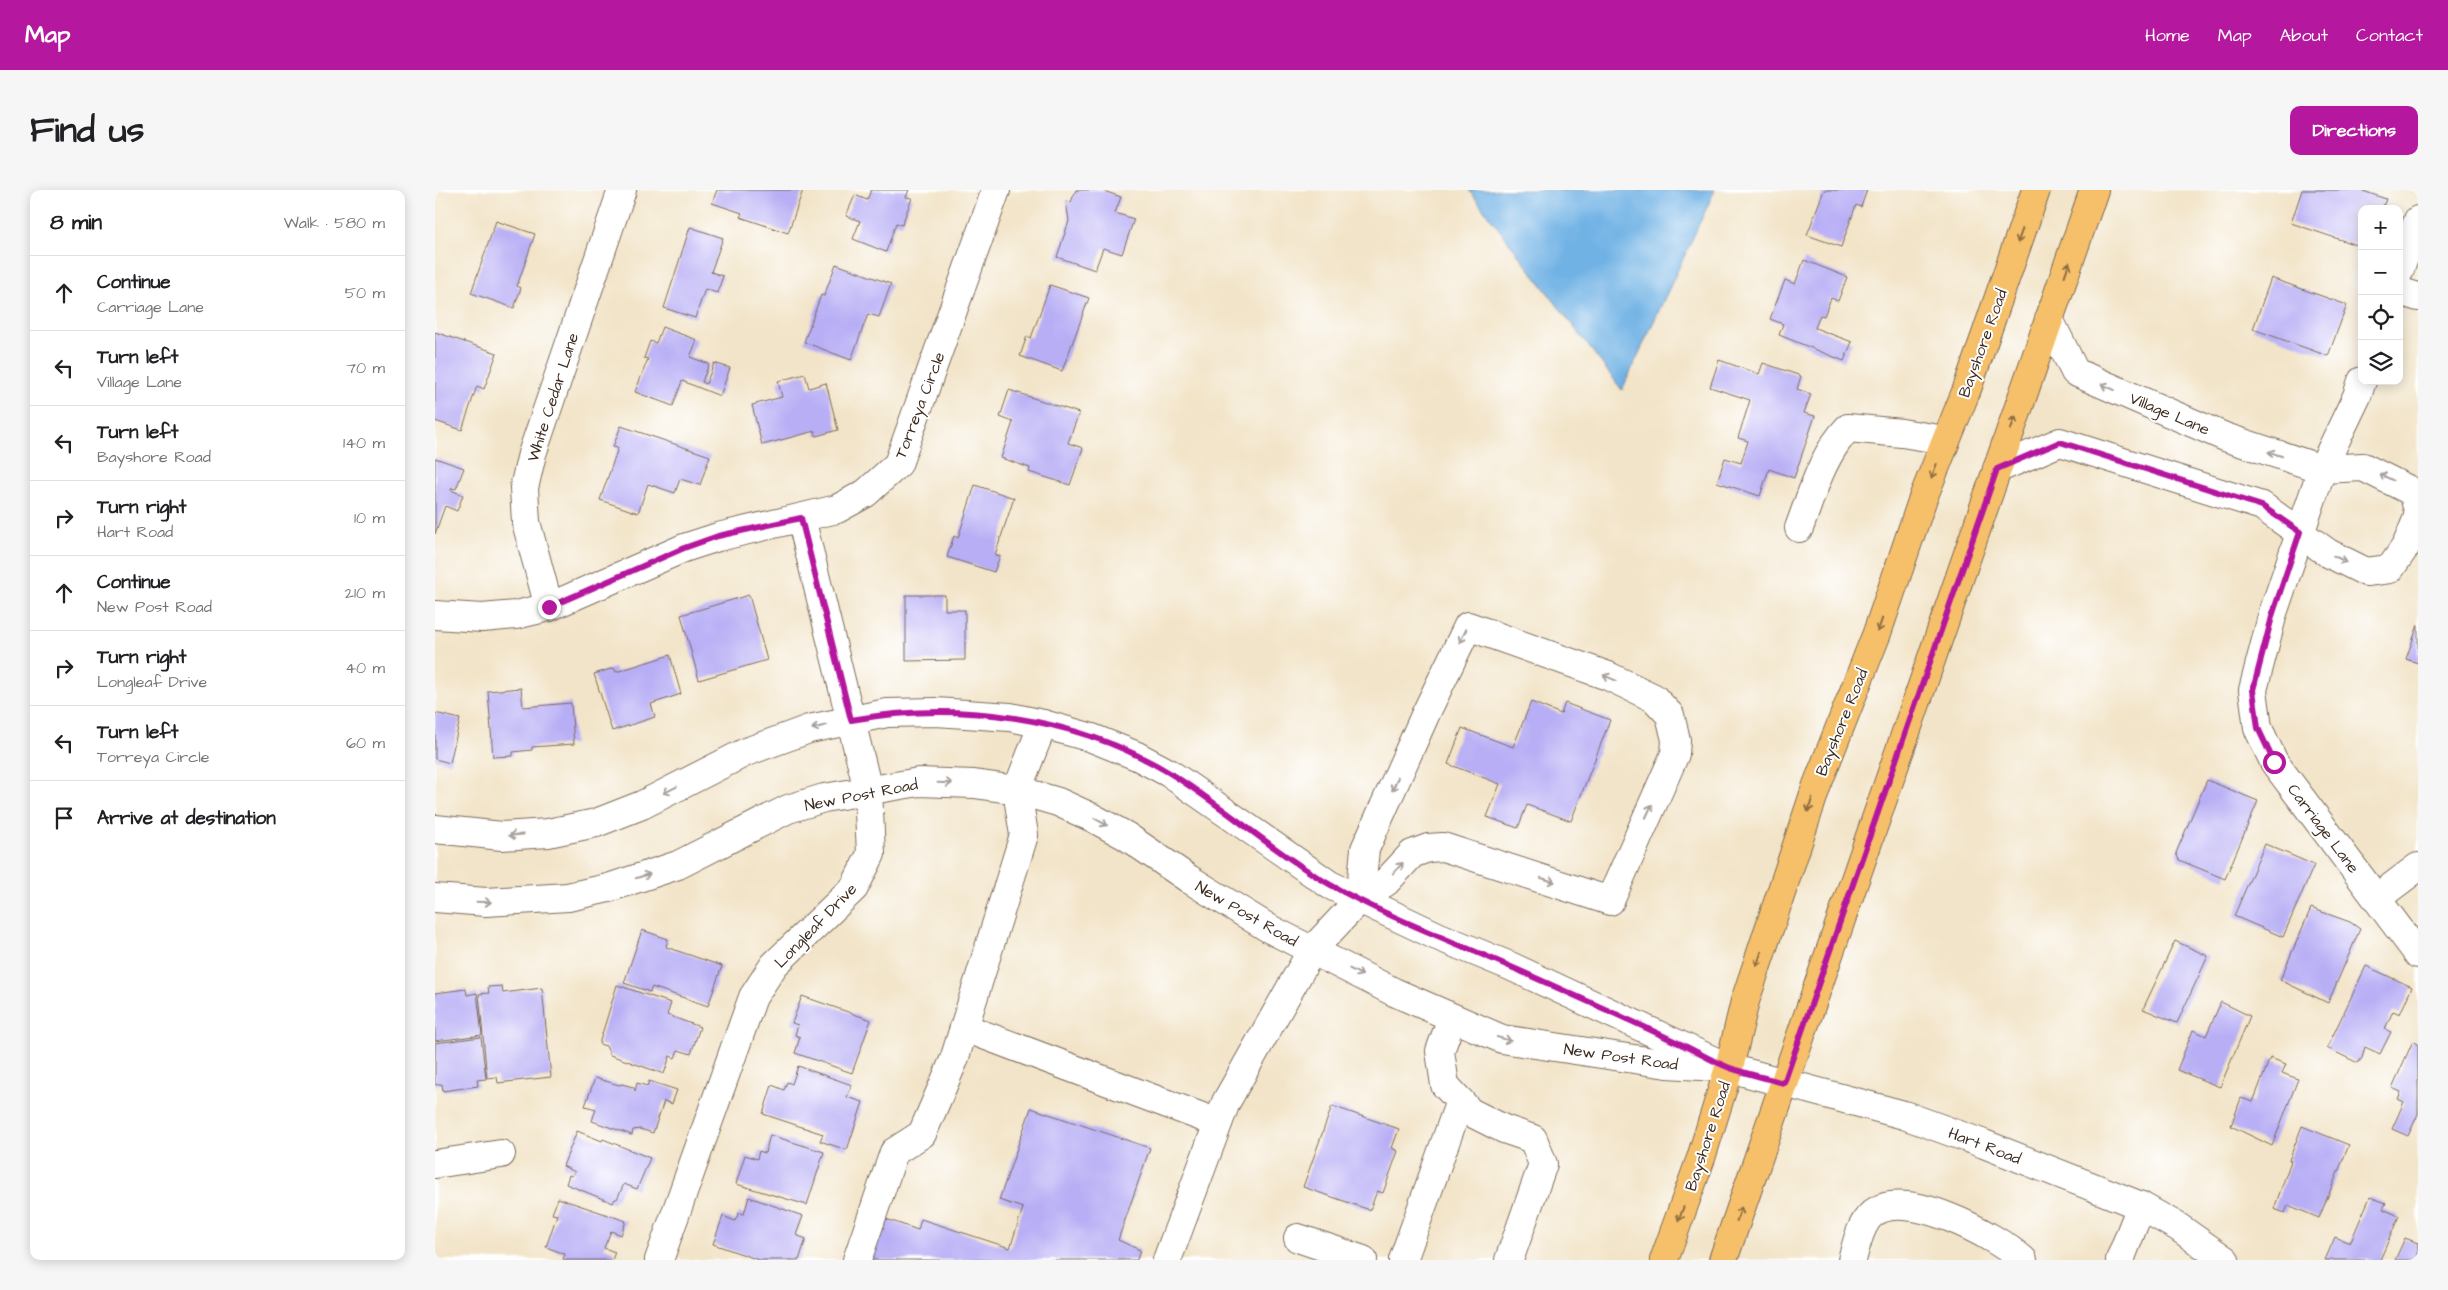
<!DOCTYPE html>
<meta charset="utf-8">
<style>
body{margin:0;font-family:"Architects Daughter",sans-serif;background:#f6f6f6;color:#202124}
.controls{position:absolute;right:15px;top:15px;display:grid;overflow:hidden;border-radius:10px;box-shadow:0 2px 12px #0003}
.controls button{width:45px;height:45px;display:grid;place-items:center;padding:0;border:0;border-bottom:1px solid #e0e0e0;background:#fff;color:#202124;font:25px sans-serif}
.stop{position:absolute;width:15px;height:15px;margin:-11px;border:4px solid #b5179e;border-radius:50%;background:#fff}
.stop.end{background:#b5179e;border-color:#fff;box-shadow:0 1px 5px #0008}
.list{margin:0;padding:0;list-style:none}
h2{display:flex;justify-content:space-between;align-items:center;height:65px;margin:0;padding:0 20px;font-size:21px}
h2 small{font-size:16px;font-weight:400;color:#757577}
.list li{display:grid;grid-template-columns:32px 1fr auto;gap:15px;align-items:center;box-sizing:border-box;height:75px;padding:0 20px;border-top:1px solid #e0e0e0}
.list b{display:block;font-size:19px;white-space:nowrap}
.list p{margin:0;font-size:16px;white-space:nowrap;color:#757577}
.list em{font-size:16px;font-style:normal;color:#757577}
.icon{flex:none;width:28px;height:28px;fill:none;stroke:currentColor;stroke-width:2;stroke-linecap:round;stroke-linejoin:round}
.map{position:relative;flex:none;width:1983px;height:1070px;overflow:hidden;border-radius:10px}
header{display:flex;align-items:center;gap:30px;box-sizing:border-box;height:70px;padding:0 25px;background:#b5179e;color:#fff}
header strong{font-size:24px}
nav{display:flex;gap:28px;margin-inline-start:auto;font-size:18px}
.intro{display:flex;align-items:center;justify-content:space-between;box-sizing:border-box;height:120px;padding:0 30px}
h1{margin:0;font-size:35px}
.button{padding:12px 22px;border-radius:10px;background:#b5179e;color:#fff;font-size:18px;font-weight:700}
main{display:flex;gap:30px;padding:0 30px}
aside{flex:1;background:#fff;border-radius:10px;box-shadow:0 2px 12px #0003}
.map>svg:first-child{display:block}
.water{fill:#71b2e5;stroke:#566e82}
.building{fill:#b8aef5}
.lines{fill:none;stroke-linecap:round;stroke-linejoin:round}
.minor-casing{stroke:#7b6b5a;stroke-width:30}
.major-casing{stroke:#7b6b5a;stroke-width:30}
.minor{stroke:#fff;stroke-width:28}
.major{stroke:#f6c06b;stroke-width:28}
.oneway{stroke:#8f6e41}
.oneway2{stroke:#a79f9a}
.route{stroke:#b5179e;stroke-width:6}
.labels{text-anchor:middle;stroke-width:4;stroke-linejoin:round;paint-order:stroke}
.street-label{font-size:16px;fill:#3b2a1e;stroke:#fff}
</style>
<header>
<strong>Map</strong>
<nav><a>Home</a><a>Map</a><a>About</a><a>Contact</a></nav>
</header>
<div class="intro"><h1>Find us</h1><a class="button">Directions</a></div>
<main>
<aside>
<h2>8 min<small>Walk · 580 m</small></h2>
<ul class="list">
<li><svg class="icon" aria-label="ahead" viewBox="0 0 24 24"><path d="M12 20V5M6 11l6-6 6 6"/></svg><div><b>Continue</b><p>Carriage Lane</p></div><em>50 m</em></li>
<li><svg class="icon" aria-label="left" viewBox="0 0 24 24"><path d="M17 20v-9H6M10 6l-5 5 5 5"/></svg><div><b>Turn left</b><p>Village Lane</p></div><em>70 m</em></li>
<li><svg class="icon" aria-label="left" viewBox="0 0 24 24"><path d="M17 20v-9H6M10 6l-5 5 5 5"/></svg><div><b>Turn left</b><p>Bayshore Road</p></div><em>140 m</em></li>
<li><svg class="icon" aria-label="right" viewBox="0 0 24 24"><path d="M7 20v-9h11M14 6l5 5-5 5"/></svg><div><b>Turn right</b><p>Hart Road</p></div><em>10 m</em></li>
<li><svg class="icon" aria-label="ahead" viewBox="0 0 24 24"><path d="M12 20V5M6 11l6-6 6 6"/></svg><div><b>Continue</b><p>New Post Road</p></div><em>210 m</em></li>
<li><svg class="icon" aria-label="right" viewBox="0 0 24 24"><path d="M7 20v-9h11M14 6l5 5-5 5"/></svg><div><b>Turn right</b><p>Longleaf Drive</p></div><em>40 m</em></li>
<li><svg class="icon" aria-label="left" viewBox="0 0 24 24"><path d="M17 20v-9H6M10 6l-5 5 5 5"/></svg><div><b>Turn left</b><p>Torreya Circle</p></div><em>60 m</em></li>
<li><svg class="icon" aria-label="arrive" viewBox="0 0 24 24"><path d="M6 21V4h12l-3 4 3 4H6"/></svg><div><b>Arrive at destination</b></div></li>
</ul>
</aside>
<div class="map">
<svg width="1983" height="1070" viewBox="0 0 1983 1070">
<rect width="100%" height="100%" fill="#fff"/>
<filter id="ink" filterUnits="userSpaceOnUse"><feTurbulence type="fractalNoise" baseFrequency=".02" numOctaves="2"/><feDisplacementMap in="SourceGraphic" scale="10" xChannelSelector="R" yChannelSelector="G"/><feConvolveMatrix kernelMatrix="1 2 1 2 8 2 1 2 1" color-interpolation-filters="sRGB"/></filter>
<filter id="wash" filterUnits="userSpaceOnUse"><feTurbulence type="fractalNoise" baseFrequency=".0096" numOctaves="4" result="noise"/><feDisplacementMap in="SourceGraphic" scale="20" xChannelSelector="R" yChannelSelector="G"/><feGaussianBlur stdDeviation="1.12" result="paint"/><feColorMatrix in="noise" values="0 0 0 0 0 0 0 0 0 0 0 0 0 0 0 0 0 1.4 0 .05"/><feComposite in="paint" operator="in"/></filter>
<g filter="url(#wash)">
<rect width="100%" height="100%" fill="#f2e4c8"/>
<path class="water" d="M1034 0H1280L1187 200Z"/>
<g id="blocks">
<g class="building">
<path d="M282 0H368L353 43 305 27 307 23 277 13Z"/>
<path d="M436 0H474L471 7 477 8 467 35 461 33 451 62 418 49 425 31 411 26 420 5 432 10Z"/>
<path d="M641 0H666L686 7 680 23 699 29 687 64 668 58 660 80 622 67 634 31 631 11 636 12Z"/>
<path d="M1389 0H1432L1426 17 1421 15 1406 57 1372 45Z"/>
<path d="M1867 0H1925L1951 9 1947 19H1927V57L1856 33Z"/>
<path d="M61 31 100 44 82 96 86 98 79 118 36 103Z"/>
<path d="M255 37 288 48 276 82 288 86 282 103 270 99 260 128 229 118Z"/>
<path d="M1369 70 1412 87 1403 111 1396 108 1389 126 1385 125 1380 138 1417 152 1409 171 1344 145 1348 134 1335 129 1350 90 1360 94Z"/>
<path d="M401 74 456 94 444 127 433 124 416 170 369 152 386 105 389 106Z"/>
<path d="M1836 88 1912 115 1893 166 1818 139Z"/>
<path d="M615 95 654 108 627 181 585 166 592 146 596 148Z"/>
<path d="M227 137 262 150 255 167 274 174 267 192 271 194 279 173 295 178 285 206 247 191 238 216 200 202 213 169 209 168 215 151 221 153Z"/>
<path d="M0 142 62 163 49 199 42 196 27 240 0 231Z"/>
<path d="M1284 170 1324 184 1328 173 1366 186 1362 199 1376 204 1369 223 1380 226 1359 288 1334 279 1325 306 1282 292 1290 268 1306 273 1313 251 1303 248 1315 210 1275 197Z"/>
<path d="M370 184 374 198 391 193 403 240 381 246 380 241 327 255 317 215 347 207 343 191Z"/>
<path d="M574 200 644 223 633 253 648 258 635 295 594 282 595 278 566 268 578 232 565 227Z"/>
<path d="M186 236 275 266 265 295 245 289 240 303 213 294 203 323 165 310 183 258 178 257Z"/>
<path d="M0 268 29 278 21 299 17 298 16 300 28 305 22 321 10 316 0 344Z"/>
<path d="M540 295 579 308 560 365 565 366 559 382 512 367 519 346 523 348Z"/>
<path d="M314 405 332 470 264 490 246 425Z"/>
<path d="M471 405H510V420H530V470L471 471Z"/>
<path d="M1983 435V473L1971 469Z"/>
<path d="M235 465 246 504 216 514 220 527 177 541 159 484 179 478 181 482Z"/>
<path d="M86 498 88 517 136 513 139 554 97 557V560L78 562V566L58 567 53 501Z"/>
<path d="M1096 512 1126 524 1130 513 1175 530 1136 631 1092 615 1083 638 1052 627 1065 594 1013 574 1027 538 1078 557Z"/>
<path d="M0 523 25 529 15 573 0 569Z"/>
<path d="M1772 590 1823 611 1790 689 1744 670 1741 663Z"/>
<path d="M1830 654 1879 675 1848 747 1799 726Z"/>
<path d="M1876 718 1915 732 1925 739 1893 813 1845 790Z"/>
<path d="M207 740 233 749 231 757 287 776 273 816 217 797 215 802 189 793Z"/>
<path d="M1740 751 1773 766 1742 833 1708 819Z"/>
<path d="M1931 776 1977 797 1965 824 1958 821 1950 839 1956 842 1945 864 1930 857 1927 868 1923 873 1892 858Z"/>
<path d="M182 795 236 813 232 825 265 837 256 864 243 860 240 868 235 866 229 884 175 865 171 856 164 854Z"/>
<path d="M67 796 68 803 107 798 116 887 63 893 62 887 52 888 44 804 54 803 53 797Z"/>
<path d="M31 799 32 805 42 803 47 845 0 851V803Z"/>
<path d="M367 806 436 830 417 883 360 863 365 847 360 845 363 835 357 833Z"/>
<path d="M1786 812 1815 826 1785 897 1742 880 1758 840 1771 846Z"/>
<path d="M46 847 51 889 42 890 43 896 8 901 7 894 0 895V853Z"/>
<path d="M1978 851 1983 854V924L1973 946 1957 939 1969 912 1963 909 1966 902 1957 898Z"/>
<path d="M1835 868 1851 874 1847 883 1863 889 1837 956 1796 936 1806 908 1818 912Z"/>
<path d="M363 876 417 895 412 907 428 912 412 960 385 951 388 944 328 924 337 895 349 900 352 892 357 894Z"/>
<path d="M160 888 184 895 187 894 198 897 200 901 202 893 212 896 214 891 242 900 237 914 229 911 218 943 205 939 198 940 197 945 157 931 161 919 150 916Z"/>
<path d="M897 916 964 939 957 958 963 961 948 1003 942 1001 935 1020 868 997Z"/>
<path d="M596 918 715 958 683 1050 705 1060 702 1070H434L448 1028 483 1040 486 1029 575 1058 588 1018 564 1010Z"/>
<path d="M1867 936 1914 955 1884 1028 1853 1015 1850 1023 1839 1019 1856 971 1854 970Z"/>
<path d="M142 941 167 951 168 949 215 968 202 999 189 994 182 1009H180L178 1013 131 994 134 985 137 986 140 982 128 976Z"/>
<path d="M335 945 389 962 372 1015 301 994 310 965 322 969 324 961 330 963Z"/>
<path d="M314 1007 368 1026 361 1045 371 1049 364 1070H324L278 1054 288 1026 300 1031 304 1023 309 1024Z"/>
<path d="M1935 1007 1951 1013 1948 1019 1964 1026 1945 1070H1890L1900 1047 1915 1053Z"/>
<path d="M123 1008 191 1031 186 1045 176 1041 169 1058 180 1062 177 1070H131L128 1069 130 1064 111 1057 122 1025 117 1024Z"/>
<path d="M1970 1048 1983 1053V1070H1960Z"/>
</g>
</g>
</g>
<g filter="url(#ink)">
<use href="#blocks" fill-opacity="0" stroke="#7b6b5a" stroke-width="1"/>
<g class="lines">
<g class="minor-casing">
<g id="minor">
<path d="M1964 82 1983 30"/>
<path d="M1964 101 1983 107"/>
<path d="M1614 129 1640 182 1790 247 1887 279 1928 277 1978 302 1983 320"/>
<path d="M1927 191 1922 206 1887 279 1838 423 1818 500 1823 538 1839 572 1983 764"/>
<path d="M1562 279 1625 252 1827 316 1893 363 1931 382 1955 379 1971 356 1983 327"/>
<path d="M1364 338C1377 304 1387 265 1413 238L1467 243 1510 250"/>
<path d="M114 417 91 332 89 298 97 264 187 0"/>
<path d="M0 425 47 428 81 425 114 417 249 358 283 347 402 319 431 303 463 274 561 0"/>
<path d="M0 639 67 646 113 643 161 633 207 615 311 562 374 539 452 523 501 522 575 527 608 534 657 548 702 566 734 583 895 695 1002 746 1075 776 1294 878 1469 925 1549 954 1706 1016 1743 1037 1790 1070"/>
<path d="M0 708 51 712 133 707 173 698 243 675 353 619 389 608 484 592 539 594 582 600 623 612 658 628 691 646 754 689 835 739 959 802 1067 849 1232 874 1283 877"/>
<path d="M1942 708 1983 677"/>
<path d="M1017 828 1005 861 1010 895 1035 922 1069 939 1098 949 1108 974 1074 1070"/>
<path d="M530 838 783 933"/>
<path d="M0 974 66 964"/>
<path d="M863 1048 928 1070"/>
<path d="M224 1070 318 807 339 775 419 698 436 664 433 600 366 328"/>
<path d="M422 1070 459 962 487 944 519 870 589 645 582 600 608 534"/>
<path d="M732 1070 791 912 877 760 925 709 951 692 977 664 993 658 1008 657 1175 711 1240 564 1241 550 1235 525 1219 508 1173 486 1033 436 991 523 930 659 925 709"/>
<path d="M968 1070 1025 911"/>
<path d="M1417 1070C1421 1056 1425 1035 1436 1025 1468 995 1561 1046 1588 1070"/>
<path d="M1685 1070 1706 1016"/>
</g>
</g>
<g class="major-casing">
<g id="major">
<path d="M1229 1070 1266 968 1294 878 1310 811 1382 595 1442 443 1488 308 1532 199 1601 0"/>
<path d="M1288 1070 1659 0"/>
</g>
</g>
<use href="#minor" class="minor"/>
<use href="#major" class="major"/>
</g>
<defs><path id="oneway-shaft" d="M-6 0H5M1.5-3L5.5 0L1.5 3" fill="none" stroke-width="1.6" stroke-linecap="round" stroke-linejoin="round" transform="scale(1.25)"/></defs>
<g class="oneway">
<use href="#oneway-shaft" transform="translate(1585 46) rotate(109)"/>
<use href="#oneway-shaft" transform="translate(1632 79) rotate(-71)"/>
<use href="#oneway-shaft" transform="translate(1578 233) rotate(-71)"/>
<use href="#oneway-shaft" transform="translate(1499 281) rotate(111)"/>
<use href="#oneway-shaft" transform="translate(1445 435) rotate(109)"/>
<use href="#oneway-shaft" transform="translate(1375 615) rotate(108)"/>
<use href="#oneway-shaft" transform="translate(1324 769) rotate(108)"/>
<use href="#oneway-shaft" transform="translate(1246 1024) rotate(110)"/>
<use href="#oneway-shaft" transform="translate(1304 1024) rotate(-71)"/>
</g>
<g class="oneway2">
<use href="#oneway-shaft" transform="translate(1673 197) rotate(-156)"/>
<use href="#oneway-shaft" transform="translate(1840 264) rotate(-162)"/>
<use href="#oneway-shaft" transform="translate(1951 287) rotate(-154)"/>
<use href="#oneway-shaft" transform="translate(1905 369) rotate(26)"/>
<use href="#oneway-shaft" transform="translate(1028 446) rotate(116)"/>
<use href="#oneway-shaft" transform="translate(1175 488) rotate(-157)"/>
<use href="#oneway-shaft" transform="translate(384 537) rotate(167)"/>
<use href="#oneway-shaft" transform="translate(510 593) rotate(2)"/>
<use href="#oneway-shaft" transform="translate(960 594) rotate(114)"/>
<use href="#oneway-shaft" transform="translate(235 600) rotate(153)"/>
<use href="#oneway-shaft" transform="translate(1214 621) rotate(-65)"/>
<use href="#oneway-shaft" transform="translate(666 632) rotate(29)"/>
<use href="#oneway-shaft" transform="translate(81 645) rotate(176)"/>
<use href="#oneway-shaft" transform="translate(963 678) rotate(-47)"/>
<use href="#oneway-shaft" transform="translate(208 686) rotate(-18)"/>
<use href="#oneway-shaft" transform="translate(1113 690) rotate(18)"/>
<use href="#oneway-shaft" transform="translate(49 712) rotate(2)"/>
<use href="#oneway-shaft" transform="translate(921 782) rotate(27)"/>
<use href="#oneway-shaft" transform="translate(1069 849) rotate(15)"/>
</g>
</g>
<g class="lines" filter="url(#ink)">
<path class="route" d="M114 417 249 358 283 346 366 328 416 530C522 511 640 526 733 582 789 616 837 661 894 694 957 730 1028 755 1094 785 1143 807 1191 828 1239 851 1258 859 1276 871 1295 878 1312 884 1331 888 1349 893L1562 279 1625 252 1827 316 1865 342 1838 423 1818 500 1823 538 1839 572"/>
</g>
<g class="labels">
<g class="street-label">
<text transform="translate(1547 153) rotate(-70)" y="6">Bayshore Road</text>
<text transform="translate(117 207) rotate(-72)" y="6">White Cedar Lane</text>
<text transform="translate(484 215) rotate(-69)" y="6">Torreya Circle</text>
<text transform="translate(1735 223) rotate(23)" y="6">Village Lane</text>
<text transform="translate(1406 532) rotate(-68)" y="6">Bayshore Road</text>
<text transform="translate(426 604) rotate(-11)" y="6">New Post Road</text>
<text transform="translate(1889 638) rotate(53)" y="6">Carriage Lane</text>
<text transform="translate(812 723) rotate(30)" y="6">New Post Road</text>
<text transform="translate(380 735) rotate(-46)" y="6">Longleaf Drive</text>
<text transform="translate(1186 866) rotate(8)" y="6">New Post Road</text>
<text transform="translate(1272 946) rotate(-72)" y="6">Bayshore Road</text>
<text transform="translate(1550 955) rotate(21)" y="6">Hart Road</text>
</g>
</g>
</svg>
<div class="controls">
<button>+</button>
<button>−</button>
<button><svg class="icon" aria-label="locate" viewBox="0 0 24 24"><circle cx="12" cy="12" r="6"/><path d="M12 2v4M12 18v4M2 12h4M18 12h4"/></svg></button>
<button><svg class="icon" aria-label="layers" viewBox="0 0 24 24"><path d="M12 4l9 5-9 5-9-5zM3 14l9 5 9-5"/></svg></button>
</div>
<div class="stop" style="left:1839px;top:572px"></div>
<div class="stop end" style="left:114px;top:417px"></div>
</div>
</main>
